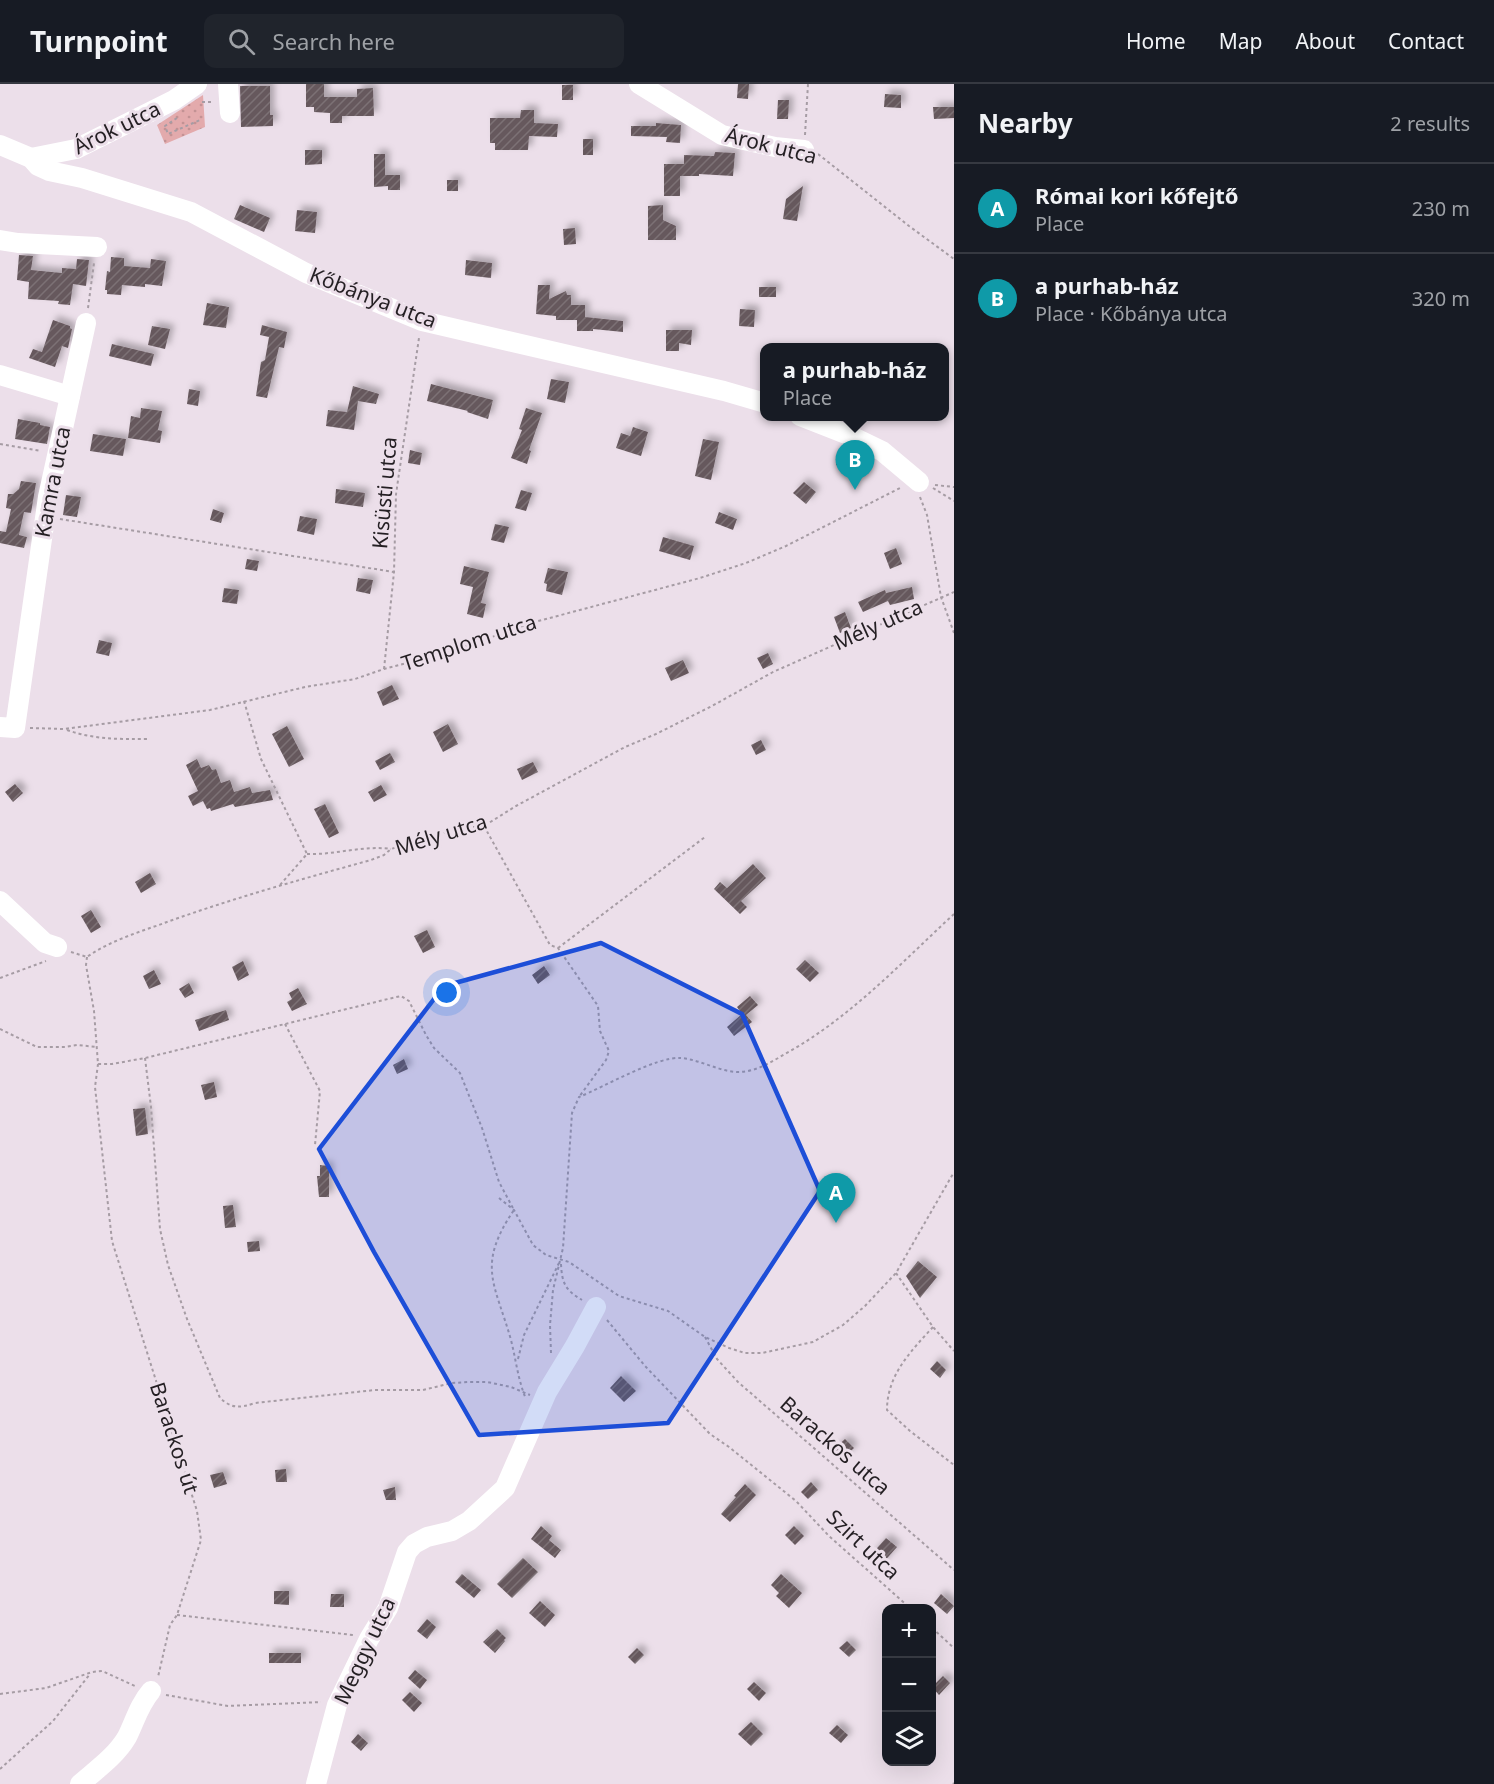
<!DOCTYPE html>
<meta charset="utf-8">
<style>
body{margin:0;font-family:"Noto Sans",sans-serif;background:#20242c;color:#f1f3f6}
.controls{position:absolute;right:18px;bottom:18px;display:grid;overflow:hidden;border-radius:12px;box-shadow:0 6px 24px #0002}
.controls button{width:54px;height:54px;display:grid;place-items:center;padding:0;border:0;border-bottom:2px solid #363941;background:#171b24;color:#f1f3f6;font:30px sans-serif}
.you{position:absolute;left:447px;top:909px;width:21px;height:21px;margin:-15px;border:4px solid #fff;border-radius:50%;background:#1a73e8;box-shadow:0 0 0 9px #1a73e833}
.badge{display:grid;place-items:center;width:39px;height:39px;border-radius:50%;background:#ea580c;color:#fff;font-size:20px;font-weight:700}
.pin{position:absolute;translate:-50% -50px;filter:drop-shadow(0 2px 3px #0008)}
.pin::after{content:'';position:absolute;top:32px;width:21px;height:18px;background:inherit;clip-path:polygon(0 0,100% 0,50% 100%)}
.popup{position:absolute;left:760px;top:259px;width:189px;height:78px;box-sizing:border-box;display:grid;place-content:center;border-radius:12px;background:#171b24;filter:drop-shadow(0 2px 4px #0005);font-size:20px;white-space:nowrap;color:#9ea1a6}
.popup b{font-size:22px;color:#f1f3f6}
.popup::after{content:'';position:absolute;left:50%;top:100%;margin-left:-12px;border:12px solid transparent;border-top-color:#171b24}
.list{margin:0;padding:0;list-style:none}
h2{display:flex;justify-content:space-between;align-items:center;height:78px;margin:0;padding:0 24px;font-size:26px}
h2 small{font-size:20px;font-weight:400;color:#9ea1a6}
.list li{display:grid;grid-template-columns:39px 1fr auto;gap:18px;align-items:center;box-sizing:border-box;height:90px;padding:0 24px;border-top:2px solid #363941}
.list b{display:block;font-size:22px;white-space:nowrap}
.list p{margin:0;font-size:20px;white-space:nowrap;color:#9ea1a6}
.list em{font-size:20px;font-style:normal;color:#9ea1a6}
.icon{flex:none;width:33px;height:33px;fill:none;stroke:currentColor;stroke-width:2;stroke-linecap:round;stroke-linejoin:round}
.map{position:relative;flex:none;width:954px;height:1700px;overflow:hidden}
header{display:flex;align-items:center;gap:36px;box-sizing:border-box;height:84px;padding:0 30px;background:#171b24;border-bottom:2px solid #363941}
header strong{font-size:28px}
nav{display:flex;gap:33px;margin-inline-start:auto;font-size:21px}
.search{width:420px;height:54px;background:#20242c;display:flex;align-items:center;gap:15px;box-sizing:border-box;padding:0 21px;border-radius:12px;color:#9ea1a6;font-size:22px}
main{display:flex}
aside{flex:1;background:#171b24}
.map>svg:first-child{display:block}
.park{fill:url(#park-dots)}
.building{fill:url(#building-hatch);filter:url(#shadow)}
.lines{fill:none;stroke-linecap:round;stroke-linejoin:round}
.path{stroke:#a69ca4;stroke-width:2;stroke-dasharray:3 3;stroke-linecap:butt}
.minor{stroke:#fff;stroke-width:20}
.marked{fill:#1d4ed8;fill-opacity:0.2;stroke:#1d4ed8;stroke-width:4.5;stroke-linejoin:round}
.labels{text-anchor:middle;stroke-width:6;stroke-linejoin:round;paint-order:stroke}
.street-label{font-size:21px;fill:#241f23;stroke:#ecdfea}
</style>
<header>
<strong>Turnpoint</strong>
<div class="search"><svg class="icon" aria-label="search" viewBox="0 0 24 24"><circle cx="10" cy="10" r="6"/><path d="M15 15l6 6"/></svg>Search here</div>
<nav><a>Home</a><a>Map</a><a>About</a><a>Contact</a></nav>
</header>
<main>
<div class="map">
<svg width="954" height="1700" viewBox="0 0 954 1700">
<defs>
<pattern id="park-dots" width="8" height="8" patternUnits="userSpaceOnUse" patternTransform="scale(1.5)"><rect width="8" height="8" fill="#e3aaac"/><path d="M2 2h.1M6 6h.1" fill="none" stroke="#c39294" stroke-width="1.8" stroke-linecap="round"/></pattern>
<pattern id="building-hatch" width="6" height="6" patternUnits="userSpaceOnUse" patternTransform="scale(1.5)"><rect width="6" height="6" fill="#66585d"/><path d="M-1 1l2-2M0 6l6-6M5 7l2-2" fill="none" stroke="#7c7175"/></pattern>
<filter id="shadow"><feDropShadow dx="4.5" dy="-4.5" stdDeviation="3" flood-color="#0004"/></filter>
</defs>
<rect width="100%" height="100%" fill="#ecdfea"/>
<path class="park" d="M203 11 205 43 165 60 157 41Z"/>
<g class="building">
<path d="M306 0H324V13H357V5L373 4 374 32H342V39H330V29L314 28V23H306Z"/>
<path d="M738 0H749L748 15 737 14Z"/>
<rect x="562" y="1" width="11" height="15"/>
<path d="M240 2H270V31H273V42L241 43Z"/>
<path d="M885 10 901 11V24L884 23Z"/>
<path d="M778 16H789L788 35H777Z"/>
<path d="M933 23H954V34L934 35Z"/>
<path d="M521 26H534V39L558 40 557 53 529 52 528 66H495V59H490V34H520Z"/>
<path d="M656 39 681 41 680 59 666 58 667 53 631 52V42H656Z"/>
<rect x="583" y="55" width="10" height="16"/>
<path d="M305 66H322V80L305 81Z"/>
<path d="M715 68 735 69 733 92 699 90V92H680V112H664V80H684V71L714 72Z"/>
<path d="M374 70H385V91H400V106H388V102L374 103Z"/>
<rect x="447" y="96" width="11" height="11"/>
<path d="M803 102 797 137 783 135 786 115Z"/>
<path d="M240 121 270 134 264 148 234 135Z"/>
<path d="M663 121V136L676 142V156H648V122Z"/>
<path d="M297 126 317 128 315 149 295 147Z"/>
<path d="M575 144 576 160 564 161 563 145Z"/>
<path d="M19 171 33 172 31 186 62 189V184L76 185 77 175 89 176 86 202 73 200 70 221 58 220 59 217 28 215 29 198 17 196Z"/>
<path d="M111 173 124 174V182L150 184 151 175 166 177 162 202 145 200V203L122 201 121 211 107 210V206H105L107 187 110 188Z"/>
<path d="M466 176 492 179 491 194 465 191Z"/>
<path d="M538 201H550L549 215 566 207 567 211H571V221H585V233L623 237V248L593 245V247H577V236H556V232L536 230Z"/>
<rect x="759" y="203" width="17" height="10"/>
<path d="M207 219 229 223 226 244 203 241Z"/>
<path d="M740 225 755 226 754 243 739 242Z"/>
<path d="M53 236 70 242V244L72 245 68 264 62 262 55 283 29 274 33 265 42 268Z"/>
<path d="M262 241 287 248 284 264 279 263 267 314 256 312 261 278 265 276 269 253 260 251Z"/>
<path d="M152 242 170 245 165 265 148 261Z"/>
<path d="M666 246H692L691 261 679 259V267H666Z"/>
<path d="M112 260 154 270 151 282 109 272Z"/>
<path d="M551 295 569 298 565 319 547 315Z"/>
<path d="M431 300 493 316 488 335 467 328 468 327 427 317Z"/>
<path d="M353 302 379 310 376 320 358 317 354 346 326 342 328 326 347 328Z"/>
<path d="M189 305 200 307 198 322 187 320Z"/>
<path d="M141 324 162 327 158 346 162 347 160 359 128 354 131 332 140 334Z"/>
<path d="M526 324 542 329 529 366 531 367 527 380 511 374 522 346 519 345Z"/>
<path d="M18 335 40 339V341L50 343 47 360 15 355Z"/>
<path d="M633 343 648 348 641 372 616 364 621 349 630 352Z"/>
<path d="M93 350 126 355 123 372 90 367Z"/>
<path d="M703 355 719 358 711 396 695 392Z"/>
<path d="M410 366 422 369 420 381 408 379Z"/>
<path d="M839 367 853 370 849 385 836 381Z"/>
<path d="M21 397 36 399 31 429 24 428 19 451 27 453 24 464 0 459V447L6 448 11 425 6 424 8 410H13L19 405Z"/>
<path d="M804 398 816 408 806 420 793 409Z"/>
<path d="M336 405 365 409 363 423 335 419Z"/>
<path d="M521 406 532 409 526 427 515 424Z"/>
<path d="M66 411 81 413 77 433 63 431Z"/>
<path d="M213 425 224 429 221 439 210 436Z"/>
<path d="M719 428 737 435 733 446 715 439Z"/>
<path d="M300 432 317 435 314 451 297 447Z"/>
<path d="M495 440 509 443 504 459 491 456Z"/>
<path d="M663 453 694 462 690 476 659 467Z"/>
<path d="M896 464 902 480 890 485 884 469Z"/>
<path d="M247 475 259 477 257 487 245 485Z"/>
<path d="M464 482 489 488 481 519 486 520 483 534 467 530 473 503 460 500Z"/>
<path d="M548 484 568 488 562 511 546 507 547 500 544 499Z"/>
<path d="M358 494 373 496 370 510 356 507Z"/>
<path d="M912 503 914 515 890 521 888 517 863 528 858 518 885 506 886 509Z"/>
<path d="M224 504 239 506 237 520 222 518Z"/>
<path d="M845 528 851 544 840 549 834 533Z"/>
<path d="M99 556 112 559 109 572 96 569Z"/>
<path d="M768 569 773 580 763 585 757 574Z"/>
<path d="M683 576 689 589 671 597 665 584Z"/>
<path d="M392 601 399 615 383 622 377 608Z"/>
<path d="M448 640 458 660 443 668 433 648Z"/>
<path d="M287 642 304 675 289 683 272 650Z"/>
<path d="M761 656 766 666 756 671 751 661Z"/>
<path d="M390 669 395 678 380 686 375 677Z"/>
<path d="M197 675 201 684 209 681 212 686 216 685 221 699 230 696 234 708 250 703 252 709 270 706 273 716 235 723 233 720 211 727 210 724 207 725 203 717 193 722 188 712 198 707 186 681Z"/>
<path d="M533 678 538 688 522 696 517 685Z"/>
<path d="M15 700 23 709 13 718 5 708Z"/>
<path d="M381 701 387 711 374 718 368 708Z"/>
<path d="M325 720 339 749 329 754 314 725Z"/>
<path d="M753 780 766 794 741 817 747 823 740 830 714 805 720 798 727 804Z"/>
<path d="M150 789 156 800 141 809 135 798Z"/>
<path d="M91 826 101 843 91 849 81 832Z"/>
<path d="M427 846 435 863 423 869 414 852Z"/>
<path d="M805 876 819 889 810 898 796 885Z"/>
<path d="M243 877 249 891 238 897 232 883Z"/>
<path d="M544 882 550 891 538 900 532 891Z"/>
<path d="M154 886 161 900 149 905 143 892Z"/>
<path d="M189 899 194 909 185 914 179 905Z"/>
<path d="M298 904 307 920 292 927 287 918 292 915 289 909Z"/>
<path d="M750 912 758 921 746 931 752 938 734 952 727 943 742 930 737 923Z"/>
<path d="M226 926 229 936 199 947 195 936Z"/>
<path d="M404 975 408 985 397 990 393 981Z"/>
<path d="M214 998 217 1013 205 1016 201 1001Z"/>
<path d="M145 1024 148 1050 136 1052 133 1025Z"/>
<path d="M320 1081 329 1082V1113H319L317 1092H320Z"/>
<path d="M233 1121 236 1143 225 1144 223 1122Z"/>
<path d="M259 1157 260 1167 248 1168 247 1158Z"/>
<path d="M918 1177 937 1193 920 1214 906 1192Z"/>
<path d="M937 1277 946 1286 940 1294 930 1285Z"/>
<path d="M621 1292 636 1307 624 1318 610 1304Z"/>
<path d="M845 1355 854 1364 842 1375 833 1366Z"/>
<path d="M286 1385 287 1398H276L275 1386Z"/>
<path d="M223 1388 227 1400 214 1404 210 1391Z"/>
<path d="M811 1398 818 1406 808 1415 801 1408Z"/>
<path d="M745 1400 756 1411 730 1438 721 1430 736 1413 734 1412Z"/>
<path d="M395 1403 396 1416H386L383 1406Z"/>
<path d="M541 1442 552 1452 549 1456 561 1466 555 1474 531 1455Z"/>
<path d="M794 1442 804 1452 795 1461 785 1451Z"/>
<path d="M886 1454 897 1463 881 1481 870 1472Z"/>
<path d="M523 1474 538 1488 512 1514 497 1500Z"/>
<path d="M462 1490 481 1506 474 1514 455 1498Z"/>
<path d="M781 1490 802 1509 789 1524 776 1512 779 1509 771 1501Z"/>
<path d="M274 1507H289V1521L274 1520Z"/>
<path d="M331 1510H344V1523H330Z"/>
<path d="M941 1510 954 1522 947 1530 934 1519Z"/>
<path d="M540 1517 555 1531 545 1543 529 1529Z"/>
<path d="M427 1535 436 1543 427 1555 417 1547Z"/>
<path d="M497 1545 506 1554 504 1556 505 1557 495 1569 483 1558Z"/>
<path d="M847 1557 856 1566 849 1573 839 1564Z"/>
<path d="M637 1564 644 1571 635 1580 628 1573Z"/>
<rect x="269" y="1569" width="32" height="10"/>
<path d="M415 1586 427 1596 420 1605 408 1594Z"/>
<path d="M943 1592 950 1599 939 1611 932 1603Z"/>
<path d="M754 1598 766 1609 759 1617 747 1605Z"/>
<path d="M410 1608 422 1619 414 1628 402 1616Z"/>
<path d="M751 1638 763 1650 751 1662 738 1650Z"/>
<path d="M837 1641 848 1651 841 1659 829 1649Z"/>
<path d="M358 1650 368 1659 361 1667 351 1658Z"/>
</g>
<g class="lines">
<g class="path">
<path d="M202 18H214"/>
<path d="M177 34 165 42 168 50 200 36"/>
<path d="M805 51 808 0"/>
<path d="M818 70 909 142 954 175"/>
<path d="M88 224 94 179"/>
<path d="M0 360 41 367"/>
<path d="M935 401 954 403"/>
<path d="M933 404 954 417"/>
<path d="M920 413 927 431 941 513 954 549"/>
<path d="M60 435 394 488"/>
<path d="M384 585 394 488 396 410 419 254"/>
<path d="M244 617 261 675 307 770 280 801"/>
<path d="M30 644 64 645 210 626 305 603 355 595 384 585 450 568 531 539 700 494 746 479 786 462 900 404"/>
<path d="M67 646C96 656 119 655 149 655"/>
<path d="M484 742 550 861 558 864 598 922 600 947 609 967 606 976 579 1013"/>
<path d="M307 770C335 771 364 761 391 765"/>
<path d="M558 864 705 753"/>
<path d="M71 868 87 873C111 856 140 848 167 838 234 814 302 795 371 776L384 771 391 765 461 744 484 742 516 722 625 663 656 650 712 622 773 588 954 508"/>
<path d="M87 873 86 881 94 927 98 980H112L145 974 388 915 401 912 409 917 426 951 434 964 460 989 482 1044 499 1098 514 1126C476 1182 495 1199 511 1256 516 1276 518 1296 526 1315"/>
<path d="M0 894 46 877"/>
<path d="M285 940 320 1007 315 1061"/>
<path d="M0 945 37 963H65L77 961 97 963"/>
<path d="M145 974 151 1023 160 1145 168 1181 187 1235 220 1314C232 1325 240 1324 255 1319L375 1306H423L452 1299 469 1298H487L511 1303 530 1311"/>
<path d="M98 980 95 1003 112 1157 197 1427 201 1456 177 1531 170 1541 158 1593"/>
<path d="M499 1114 514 1126 533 1161 546 1171 569 1178 619 1212 668 1227 705 1253 729 1264 745 1269H762L813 1258 843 1241 865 1222 896 1189 954 1088"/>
<path d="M561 1180C562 1199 565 1206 582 1216"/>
<path d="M896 1189 933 1243 954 1267"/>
<path d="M607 1236 645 1282 710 1350 729 1363 796 1417 829 1452 910 1524"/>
<path d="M933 1243C911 1267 887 1291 887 1326L910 1347 954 1381"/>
<path d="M705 1253 717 1275 738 1298 954 1486"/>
<path d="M551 1269 550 1241 553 1206 563 1164 572 1029 579 1013C604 1003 657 972 681 974 704 976 725 992 748 987 762 984 773 977 785 970 850 934 901 879 954 830"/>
<path d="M518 1275 524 1251 559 1179"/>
<path d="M177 1531 353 1551"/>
<path d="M932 1544 954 1564"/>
<path d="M0 1610 46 1604 92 1588 102 1587 135 1602"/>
<path d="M166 1611 228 1622 321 1618"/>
<path d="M0 1685 53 1637 90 1590"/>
<path d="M953 1700 954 1699"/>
</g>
<g class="minor">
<path d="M228 0 230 29"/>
<path d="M639 0 722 51 775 63 804 66"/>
<path d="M0 61 31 74 38 82 49 87 82 94 191 128 306 189 422 237 724 307 765 319"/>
<path d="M31 74 76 65 174 16 197 0"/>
<path d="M0 156 18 159 97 163"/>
<path d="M0 291 70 312"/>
<path d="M800 332 851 352 882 367 919 398"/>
<path d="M0 643 15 644 48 413 86 239"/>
<path d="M0 817 45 859 57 863"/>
<path d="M80 1700C96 1686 116 1672 127 1653 135 1637 139 1621 151 1607"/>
<path d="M316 1700 337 1621 369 1555 388 1524 407 1468 414 1460 427 1453 452 1447 469 1437 505 1404 547 1308 575 1262 596 1223"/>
</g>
</g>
<path class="marked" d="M601 859 742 930 820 1107 668 1339 479 1351 374 1168 319 1065 444 902Z"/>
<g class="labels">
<g class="street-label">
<text transform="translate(117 44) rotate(-26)" y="7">Árok utca</text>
<text transform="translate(771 62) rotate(14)" y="7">Árok utca</text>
<text transform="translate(373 214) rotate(21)" y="7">Kőbánya utca</text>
<text transform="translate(53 398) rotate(-79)" y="7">Kamra utca</text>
<text transform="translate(385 409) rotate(-85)" y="7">Kisüsti utca</text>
<text transform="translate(878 541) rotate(-24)" y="7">Mély utca</text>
<text transform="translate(469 559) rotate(-18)" y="7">Templom utca</text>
<text transform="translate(441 751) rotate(-17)" y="7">Mély utca</text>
<text transform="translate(174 1354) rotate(72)" y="7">Barackos út</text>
<text transform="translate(835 1362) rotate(41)" y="7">Barackos utca</text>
<text transform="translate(863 1461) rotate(43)" y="7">Szirt utca</text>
<text transform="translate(365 1567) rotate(-65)" y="7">Meggy utca</text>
</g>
</g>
</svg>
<div class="controls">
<button>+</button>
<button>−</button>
<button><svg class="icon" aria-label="layers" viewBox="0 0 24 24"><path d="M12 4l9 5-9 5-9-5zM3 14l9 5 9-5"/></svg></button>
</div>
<div class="you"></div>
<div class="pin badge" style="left:836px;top:1139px;background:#0f9aa8">A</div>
<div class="pin badge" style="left:855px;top:406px;background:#0f9aa8">B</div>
<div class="popup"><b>a purhab-ház</b>Place</div>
</div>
<aside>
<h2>Nearby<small>2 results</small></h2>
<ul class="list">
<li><span class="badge" style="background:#0f9aa8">A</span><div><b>Római kori kőfejtő</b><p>Place</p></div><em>230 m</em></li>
<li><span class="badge" style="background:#0f9aa8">B</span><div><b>a purhab-ház</b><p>Place · Kőbánya utca</p></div><em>320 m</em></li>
</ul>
</aside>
</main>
